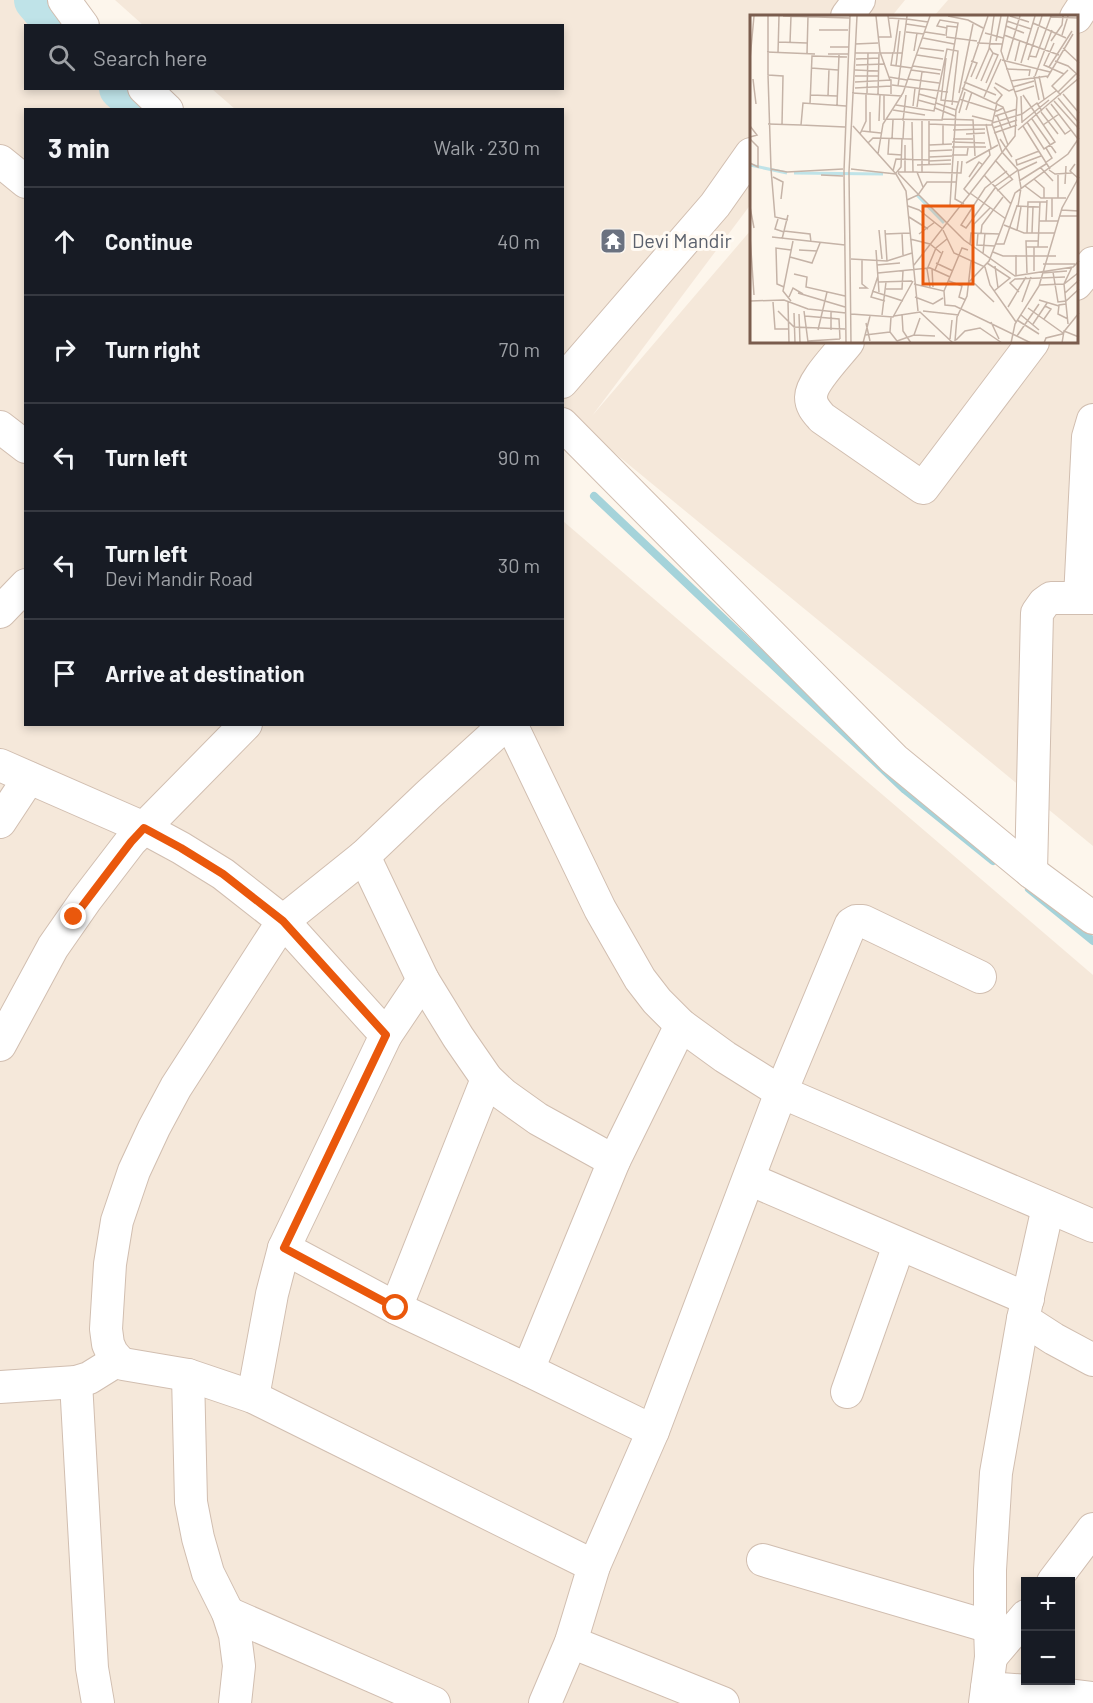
<!DOCTYPE html>
<meta charset="utf-8">
<style>
body{margin:0;font-family:Barlow,sans-serif;background:#242831;color:#f1f3f6}
.controls{position:absolute;right:18px;bottom:18px;display:grid;overflow:hidden;border-radius:0px;box-shadow:0 3px 9px #0003}
.controls button{width:54px;height:54px;display:grid;place-items:center;padding:0;border:0;border-bottom:2px solid #363941;background:#171b24;color:#f1f3f6;font:30px sans-serif}
.stop{position:absolute;width:18px;height:18px;margin:-14px;border:4px solid #ea580c;border-radius:50%;background:#fff}
.stop.end{background:#ea580c;border-color:#fff;box-shadow:0 2px 6px #0008}
.list{margin:0;padding:0;list-style:none}
h2{display:flex;justify-content:space-between;align-items:center;height:78px;margin:0;padding:0 24px;font-size:26px}
h2 small{font-size:20px;font-weight:400;color:#9ea1a6}
.list li{display:grid;grid-template-columns:39px 1fr auto;gap:18px;align-items:center;box-sizing:border-box;height:108px;padding:0 24px;border-top:2px solid #363941}
.list b{display:block;font-size:22px;white-space:nowrap}
.list p{margin:0;font-size:20px;white-space:nowrap;color:#9ea1a6}
.list em{font-size:20px;font-style:normal;color:#9ea1a6}
.icon{flex:none;width:33px;height:33px;fill:none;stroke:currentColor;stroke-width:2;stroke-linecap:round;stroke-linejoin:round}
.map{position:relative;flex:none;width:1093px;height:1703px;overflow:hidden}
.search{position:absolute;background:#171b24;box-shadow:0 3px 9px #0003;left:24px;top:24px;width:540px;height:66px;display:flex;align-items:center;gap:15px;box-sizing:border-box;padding:0 21px;border-radius:0px;color:#9ea1a6;font-size:22px}
.panel{position:absolute;background:#171b24;box-shadow:0 3px 9px #0003;left:24px;top:108px;width:540px;height:618px;border-radius:0px}
.map>svg:first-child{display:block}
.residential{fill:#f5e8da;fill-rule:evenodd}
.lines{fill:none;stroke-linecap:round;stroke-linejoin:round}
.stream{stroke:#a5d3da;stroke-width:8}
.river{stroke:#bfe3e8;stroke-width:44}
.minor-casing{stroke:#d1beb0;stroke-width:34}
.minor{stroke:#fff;stroke-width:32}
.route{stroke:#ea580c;stroke-width:8}
.labels{text-anchor:middle;stroke-width:6;stroke-linejoin:round;paint-order:stroke}
.worship-label{font-size:20px;fill:#5b616d;stroke:#fffaf3;text-anchor:start}
.inset-river{fill:none;stroke:#bfe3e8;stroke-width:3}
.inset-road{fill:none;stroke:#c5b3a7;stroke-width:1.5}
.view{fill:#e8590c;fill-opacity:0.15;stroke:#e8590c;stroke-width:3}
.inset-edge{fill:none;stroke:#7a5c4d;stroke-width:3}
</style>
<div class="map">
<svg width="1093" height="1703" viewBox="0 0 1093 1703">
<rect width="100%" height="100%" fill="#fdf6ec"/>
<g class="residential">
<path d="M0 0H45L71 25 26 26V88L135 89 157 109 26 110V724H562L563 521 1093 975V1703H0ZM1026 1582H1070V1680H1026Z"/>
<path d="M115 0H905L892 16H751V204L592 416 751 230V342H1076V16H934L948 0H1093V846L583 427 563 408 562 110 235 109 212 89 562 88V26L143 25Z"/>
</g>
<g class="lines">
<g class="stream">
<path d="M594 496 905 790 993 861"/>
<path d="M1029 889 1093 941"/>
</g>
<g class="river">
<path d="M36 0 58 26"/>
<path d="M121 88 146 110"/>
</g>
<g class="minor-casing">
<g id="minor">
<path d="M64 0 83 26"/>
<path d="M847 16 859 0"/>
<path d="M1076 17 1087 0"/>
<path d="M144 88 167 110"/>
<path d="M0 161 26 182"/>
<path d="M1076 284 1093 263"/>
<path d="M848 342C839 354 811 382 811 397 811 406 816 411 822 418L923 488 1033 342"/>
<path d="M562 382 715 205 751 154"/>
<path d="M562 424 894 759 1031 872 1093 918"/>
<path d="M0 427 26 447"/>
<path d="M1080 598 1088 437 1093 420"/>
<path d="M0 612 26 585"/>
<path d="M506 724 428 795 364 856 283 921 176 1087 154 1128 134 1171 117 1221 110 1264 106 1329 108 1344 112 1353 118 1360 123 1364 188 1375 253 1397 594 1566"/>
<path d="M511 724 600 909 640 979 657 1001 681 1025 725 1057 781 1092 1093 1226"/>
<path d="M0 765 144 828 181 848 223 874 283 921 386 1035"/>
<path d="M0 822 29 778"/>
<path d="M364 856 423 980 458 1037 487 1079 503 1094 538 1119 614 1161"/>
<path d="M1031 872 1037 613 1044 603 1051 598H1093"/>
<path d="M0 1045 53 947 85 901 131 841 246 724"/>
<path d="M749 1179 1028 1299"/>
<path d="M284 1248 396 1308 528 1370 653 1431"/>
<path d="M396 1308 487 1079"/>
<path d="M1023 1319 1054 1339 1093 1360"/>
<path d="M528 1370 614 1161 681 1025"/>
<path d="M188 1375 191 1502 198 1538 208 1573 228 1613 235 1635 239 1666 235 1703"/>
<path d="M76 1382 92 1668 98 1703"/>
<path d="M0 1387 76 1382 89 1378 118 1360"/>
<path d="M847 1392 899 1245"/>
<path d="M253 1397 272 1294 284 1248 386 1035 423 980"/>
<path d="M763 1560 990 1627"/>
<path d="M1053 1582 1093 1529"/>
<path d="M228 1613 434 1703"/>
<path d="M571 1642 723 1703"/>
<path d="M991 1657 1026 1616"/>
<path d="M987 1688 1042 1692 1093 1698"/>
<path d="M545 1703 571 1642 594 1566 653 1431 781 1092 851 924 856 921H863L980 977"/>
<path d="M985 1703 991 1657 990 1627V1570L996 1473 1023 1319 1048 1207"/>
</g>
</g>
<use href="#minor" class="minor"/>
</g>
<g class="lines">
<path class="route" d="M74 917 131 842 144 828 181 848 223 874 283 921 386 1035 284 1248 396 1308"/>
</g>
<defs>
<g id="temple-square" transform="scale(1.35)"><rect x="-9" y="-9" width="18" height="18" rx="4" fill="#6b7280" stroke="#fffaf3"/><path d="M0-6L5-2H3V0L6.5 2.5H4V6H1.5V3h-3V6H-4V2.5H-6.5L-3 0V-2H-5Z" fill="#fff"/></g>
</defs>
<g fill-rule="evenodd">
<use href="#temple-square" x="613" y="241"/>
</g>
<g class="labels">
<g class="worship-label">
<text x="632" y="248">Devi Mandir</text>
</g>
</g>
<g transform="translate(750 15)">
<rect width="328" height="328" fill="#fdf6ec"/>
<path class="inset-river" d="M0 150 37 158M44 158 133 159M167 180 194 208"/>
<path class="inset-road" d="M18 1V60L33 61 32 110M33 1 100 3M126 1 130 37 140 65M198 1 218 5 233 13M260 1 279 7M300 2 329 3M138 3 156 4M157 4 178 7M257 6 281 14M283 8 316 23M156 9 176 12M256 11 274 18M69 15H98M156 17 174 19M175 17 195 20M235 18 253 23M254 20 309 40M312 20 318 1M196 21 197 11 207 12M128 22H141L138 1M196 22 227 26M173 23 204 29M246 26 251 1M301 26 312 10 313 1M28 27 57 28M40 28 41 1M227 28 252 29M304 28 294 50 314 59M105 29 128 28M80 32H99M170 33 194 36M313 33 329 48M164 36 167 18M17 37 65 39M143 37 141 50 162 53M144 37 149 3M28 38 29 1M105 38H153M57 39 58 1M78 39H98M167 40 193 44M279 41 286 42 301 1M196 43 191 85 208 87M0 44 4 1M106 44 129 43M252 45 300 57M257 45 270 1M278 45 292 1M265 46 270 25M305 46 318 51 329 61M271 48 285 1M106 50 135 49M146 51 150 16M163 51 191 55M299 52 322 16M61 53 88 55M256 54 280 55 279 61M105 55 129 56M161 55 190 59M18 60 21 154 37 157 93 154M105 61H129M284 61 289 85M285 61 302 15M289 61 294 84M139 62 157 65M221 62 227 48 221 46M297 63 323 19M3 64 6 89M158 64 189 68M226 64 239 34 244 1M231 66 243 38 239 32M261 66 298 61M105 67 141 65V79M214 67 246 80M236 68 248 40 243 38M245 68 259 76 264 74M142 70 198 77M148 71 157 1M244 72 252 80 246 88M263 72 284 66M105 73 141 71M212 73 253 92 261 113M265 77 284 71M308 77 326 59M102 78 152 81M117 78 118 38M209 78 223 9M128 79 129 39M169 79 187 84M313 79 329 98M61 80 87 81M273 80 305 127 294 134 277 107M311 80 302 71 318 55M78 81 79 54M271 81 272 108M234 82 251 44M308 83 329 108M209 84 247 96 253 93M168 85 186 90M304 86 329 114M186 88 206 95M247 88 242 109 252 137 268 155 271 173 268 191M60 89 62 41 97 42M288 89 306 76M301 89 328 124M87 90 89 40M146 90 184 96 197 34 208 36 202 90M163 91 165 73M167 92 172 57M185 93 205 101M296 93 315 119 321 115M143 95 175 100M216 95 222 77M291 97 308 119M209 98 215 77M247 100 258 130M222 101 242 106M245 101 267 94M136 104 192 105 208 8 190 5 187 11 197 13M192 104 223 105 225 141M282 104 306 138M134 105V80M129 106 130 80M153 106 156 80M179 106V150M162 107 163 157M272 107 299 85M242 108 272 99 287 88 292 96M18 109 51 110 53 88 96 91M179 109 203 110M236 109 241 133M51 110 95 112M193 110V129M203 110H242M293 110 309 99M0 111 7 120 0 122M103 111 146 159 156 176 168 296M273 111 300 154M243 113 267 105M203 115 235 114M268 115 329 63M112 116 131 118M120 117V97M244 118 267 110M110 119 116 106V78M216 119 235 118M0 124 8 132V152L0 148M139 124 138 139 152 140M142 124 143 105M153 124 154 106M203 124H223M250 124 262 142M202 127 235 128M118 128 123 123 163 124M179 130 202 129M202 132H236M179 136 202 135M289 136 266 145 267 150 291 141M128 139 133 109 153 78 180 1M202 140H217L218 133M179 142 202 141M245 145 263 165M179 146 201 145M208 146 205 184 214 189M216 148 248 130M295 148 302 143 296 133M325 149 320 156 328 163M167 150 201 149M290 152 303 166M21 154 25 202 38 205M101 154 146 159M299 155 305 159 322 158M143 156 146 144 179 145M268 156 287 147M148 157H167L173 172M155 157V130M167 157 211 158 212 146M172 157V106M146 158 151 152 152 124M148 158 168 179M71 160 93 161M234 160 261 189M23 162 33 167 31 184M219 162 229 147 233 150M284 164 294 173V183M269 166 296 149M315 169 316 151M275 171 291 183H316M244 172 268 155M245 173 216 213 211 210 235 173 257 156M247 176 263 164M220 178 256 204M168 179 214 225 265 261 323 252 329 246M220 180 214 174 240 140 239 134M308 183V160M157 185 168 180 177 167H206M200 190 206 95 238 1M158 191 169 195 193 214M266 191 289 192M0 192 4 213M311 195 329 196M309 201H329M159 202 178 214M302 202V183M28 204 25 214 34 217M289 206H308M296 206 297 185M254 210 274 218H304M129 215 132 244M135 215 137 246M193 215 204 238 235 252 240 270 266 307M267 215 271 192M34 216 60 219 61 227M152 218 153 240M223 218 224 209 240 193M228 218 227 230 245 231M231 218 232 210 253 182M277 218 278 187H297M282 218 283 192M135 219 160 218M169 219 185 207M0 221 4 280M22 222 95 230M32 224 38 200M160 224 180 229 191 238M197 224 186 233 178 252 200 262M246 229H254L267 191M220 230 221 218 250 219M276 232H298M284 232V256M288 232 290 187M49 235 67 236M126 235 129 277M243 237 253 241H306M233 239 235 218M266 240V261M40 242 62 248 70 228M101 244 137 246 162 238M186 248 203 256M237 248 260 263 244 276M293 249H325M127 250 150 248M164 250 265 121 267 83 251 36 258 1M245 251 248 273M177 254 180 272M182 254 183 272M185 255 193 236M303 257 308 287 316 286 329 274M128 258 179 253M277 258 276 226H289M292 258 317 256M44 259 57 262 56 272 95 281M128 261 121 282 135 286M199 266 212 271 209 282 216 285M129 267 162 266M219 267 239 246 265 178 318 139 329 123M218 268 225 269 244 287M164 269 194 276 195 290 205 291 281 328M290 270 314 269 328 258M34 272 27 269 26 233 41 235M109 273H117L112 269V244M136 274H152L153 256M122 276 153 286M194 276 212 233 218 235M269 277 260 268 265 264 315 262M48 278 95 292M315 278 329 265M39 282 43 273 53 279M165 282 183 289 193 283M289 285 309 291M0 286 34 285 58 294 96 298M41 286 33 276 43 226M23 287 25 314H38M38 287 39 328M272 287 281 262M316 289 309 290 308 299 318 304M258 292 276 262M278 293 313 318M28 296 44 312 95 314M54 296 58 327M173 296 209 300M44 298 45 328M49 299 50 328M101 299 143 302 163 266M152 299 153 316 161 328M132 300 136 267M271 300 289 315M55 301 89 304 90 324M144 301 170 297 203 328M141 302 140 317 147 326M294 304 301 294 295 291M267 305 289 319M241 307 249 324M116 308 120 326M283 309 297 288M318 309 314 269 322 252M68 315 77 277M81 315V296M115 320 140 317M164 320 170 303M267 321 289 289M200 324 202 305M206 325 215 316 230 313 252 328M58 326 90 324M147 326 164 320 185 321M205 326 207 302 217 281 221 246M96 328 94 156 100 1M101 328 99 157 107 1M113 328 120 301M261 328 265 309 289 271 312 193 329 162M294 328 296 323 312 319 329 298M312 328 314 316 329 322"/>
<path class="view" d="M173 191H223V269H173Z"/>
<rect width="328" height="328" class="inset-edge"/>
</g>
</svg>
<div class="controls">
<button>+</button>
<button>−</button>
</div>
<div class="stop" style="left:396px;top:1308px"></div>
<div class="stop end" style="left:74px;top:917px"></div>
<div class="search"><svg class="icon" aria-label="search" viewBox="0 0 24 24"><circle cx="10" cy="10" r="6"/><path d="M15 15l6 6"/></svg>Search here</div>
<section class="panel">
<h2>3 min<small>Walk · 230 m</small></h2>
<ul class="list">
<li><svg class="icon" aria-label="ahead" viewBox="0 0 24 24"><path d="M12 20V5M6 11l6-6 6 6"/></svg><div><b>Continue</b></div><em>40 m</em></li>
<li><svg class="icon" aria-label="right" viewBox="0 0 24 24"><path d="M7 20v-9h11M14 6l5 5-5 5"/></svg><div><b>Turn right</b></div><em>70 m</em></li>
<li><svg class="icon" aria-label="left" viewBox="0 0 24 24"><path d="M17 20v-9H6M10 6l-5 5 5 5"/></svg><div><b>Turn left</b></div><em>90 m</em></li>
<li><svg class="icon" aria-label="left" viewBox="0 0 24 24"><path d="M17 20v-9H6M10 6l-5 5 5 5"/></svg><div><b>Turn left</b><p>Devi Mandir Road</p></div><em>30 m</em></li>
<li><svg class="icon" aria-label="arrive" viewBox="0 0 24 24"><path d="M6 21V4h12l-3 4 3 4H6"/></svg><div><b>Arrive at destination</b></div></li>
</ul>
</section>
</div>
